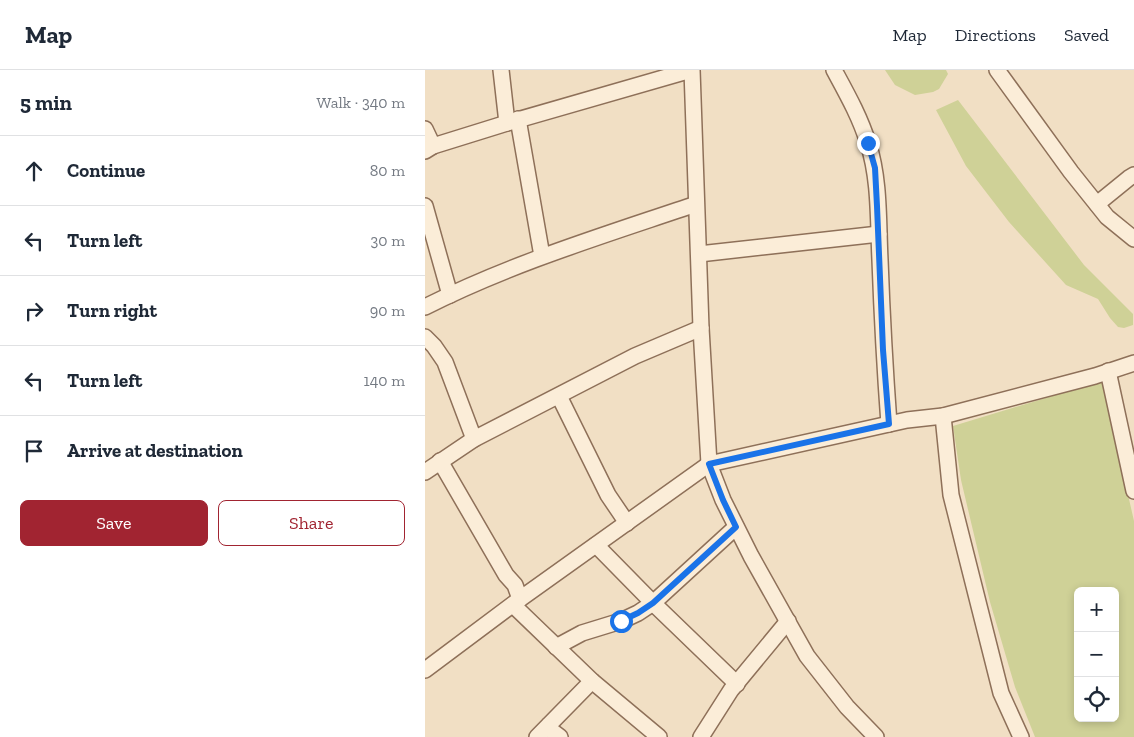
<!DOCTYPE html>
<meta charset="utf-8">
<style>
body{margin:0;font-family:"Zilla Slab",serif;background:#f6f6f7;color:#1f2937}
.controls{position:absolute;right:15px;bottom:15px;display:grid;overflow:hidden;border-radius:8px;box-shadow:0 2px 8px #0003}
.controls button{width:45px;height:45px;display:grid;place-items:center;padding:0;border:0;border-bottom:1px solid #e0e1e3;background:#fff;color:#1f2937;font:25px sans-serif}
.stop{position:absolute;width:15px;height:15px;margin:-11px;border:4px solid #1a73e8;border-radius:50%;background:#fff}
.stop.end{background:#1a73e8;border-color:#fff;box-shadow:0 1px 5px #0008}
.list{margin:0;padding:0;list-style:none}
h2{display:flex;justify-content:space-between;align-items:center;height:65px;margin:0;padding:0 20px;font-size:21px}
h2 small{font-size:16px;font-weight:400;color:#747a83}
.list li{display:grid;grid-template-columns:32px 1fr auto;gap:15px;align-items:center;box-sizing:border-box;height:70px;padding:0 20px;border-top:1px solid #e0e1e3}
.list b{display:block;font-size:19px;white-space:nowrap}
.list em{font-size:16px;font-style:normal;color:#747a83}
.actions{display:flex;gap:10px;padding:15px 20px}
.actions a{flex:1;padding:11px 0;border:1px solid #a12431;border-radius:8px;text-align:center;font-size:18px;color:#a12431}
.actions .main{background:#a12431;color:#fff}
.icon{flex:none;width:28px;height:28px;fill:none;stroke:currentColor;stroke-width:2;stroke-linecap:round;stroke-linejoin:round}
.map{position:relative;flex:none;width:709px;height:667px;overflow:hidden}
header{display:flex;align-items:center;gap:30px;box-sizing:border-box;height:70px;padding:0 25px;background:#fff;border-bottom:1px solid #e0e1e3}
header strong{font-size:24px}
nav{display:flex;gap:28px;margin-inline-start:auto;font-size:18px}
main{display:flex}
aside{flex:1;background:#fff}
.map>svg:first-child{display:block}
.green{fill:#cfd197;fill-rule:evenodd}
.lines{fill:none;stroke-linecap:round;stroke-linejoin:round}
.street-casing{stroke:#8e7059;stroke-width:18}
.street{stroke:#fbedd8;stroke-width:15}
.route{stroke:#1a73e8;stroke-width:6}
</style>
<header>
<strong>Map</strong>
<nav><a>Map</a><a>Directions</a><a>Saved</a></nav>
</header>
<main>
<aside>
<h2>5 min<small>Walk · 340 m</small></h2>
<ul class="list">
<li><svg class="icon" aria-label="ahead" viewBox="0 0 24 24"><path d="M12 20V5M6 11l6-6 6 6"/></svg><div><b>Continue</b></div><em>80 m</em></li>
<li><svg class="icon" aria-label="left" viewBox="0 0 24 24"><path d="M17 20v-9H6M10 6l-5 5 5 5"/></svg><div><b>Turn left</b></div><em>30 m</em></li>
<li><svg class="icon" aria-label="right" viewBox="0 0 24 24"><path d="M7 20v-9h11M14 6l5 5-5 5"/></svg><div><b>Turn right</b></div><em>90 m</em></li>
<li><svg class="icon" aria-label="left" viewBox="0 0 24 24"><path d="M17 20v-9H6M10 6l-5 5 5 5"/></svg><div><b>Turn left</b></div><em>140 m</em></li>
<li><svg class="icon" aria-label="arrive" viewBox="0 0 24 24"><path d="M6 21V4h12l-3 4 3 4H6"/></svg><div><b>Arrive at destination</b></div></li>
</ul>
<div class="actions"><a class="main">Save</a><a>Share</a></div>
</aside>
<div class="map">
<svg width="709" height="667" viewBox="0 0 709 667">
<rect width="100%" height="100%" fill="#f1dfc4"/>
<g class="green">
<path d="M460 0H521L523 4 514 19 508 22 490 25 470 15Z"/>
<path d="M533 30 659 195 708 244V255L699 258 693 257 685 248 673 229 641 215 584 152 541 96 511 40Z"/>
<path d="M677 311 709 451V667H610L590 617 565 532 536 410 528 356ZM653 521H690V648H653Z"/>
</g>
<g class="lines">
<g class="street-casing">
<g id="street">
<path d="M76 0 82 53"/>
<path d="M267 0 276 258 284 394 298 430 326 486 382 586 422 637 451 667"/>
<path d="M409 0C422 24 435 47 443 73 455 110 453 151 455 190 457 245 460 300 464 354"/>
<path d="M572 0 646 102 682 147 709 169"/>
<path d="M93 49 117 186"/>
<path d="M0 59 8 76"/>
<path d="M0 81 8 76 82 53 266 0"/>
<path d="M672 134 704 108 709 105"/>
<path d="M0 136 25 225"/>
<path d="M274 184 454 164"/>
<path d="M0 237C87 193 180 165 271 134"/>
<path d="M0 267 9 276 20 292 49 369"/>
<path d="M683 301 709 421"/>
<path d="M134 326 183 425 202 453"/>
<path d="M518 346 526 425 576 623 596 667"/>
<path d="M15 391 81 505 90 515 95 529"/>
<path d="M0 402 49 369 210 286 276 258"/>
<path d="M171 475 228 533 312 614"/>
<path d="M88 535 167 611 234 667"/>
<path d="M131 577 157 563 196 551 213 543 228 533 311 457"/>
<path d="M0 600 95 529 284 394 482 350 518 346 670 306 709 293"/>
<path d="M124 655 127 661 135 667"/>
<path d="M112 667 167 611"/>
<path d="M276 667 306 620 363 551"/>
</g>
</g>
<use href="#street" class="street"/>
</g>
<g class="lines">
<path class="route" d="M196 551 213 543 228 533 311 457 298 430 284 394 464 354 458 280 452 136 450 98 443 73"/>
</g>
</svg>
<div class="controls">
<button>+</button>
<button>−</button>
<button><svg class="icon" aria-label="locate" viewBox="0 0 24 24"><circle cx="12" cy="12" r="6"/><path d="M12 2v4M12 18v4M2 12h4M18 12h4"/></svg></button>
</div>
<div class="stop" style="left:196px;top:551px"></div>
<div class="stop end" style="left:443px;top:73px"></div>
</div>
</main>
